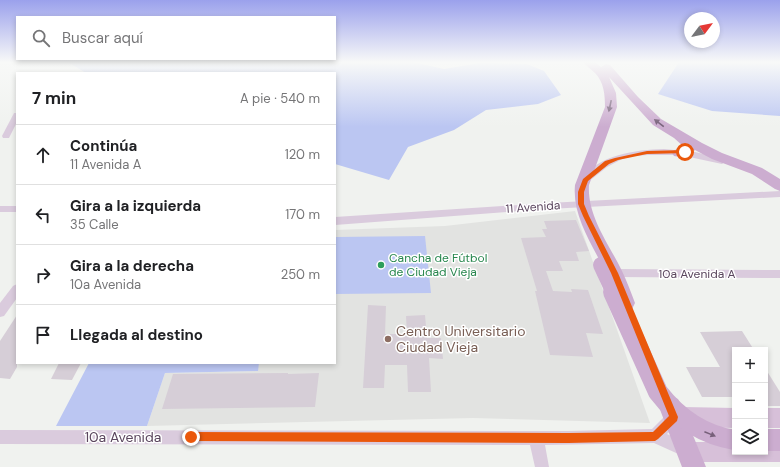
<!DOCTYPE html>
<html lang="es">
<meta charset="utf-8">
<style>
body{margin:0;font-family:"DM Sans",sans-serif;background:#f2f2f2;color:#202124}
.controls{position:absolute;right:12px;bottom:12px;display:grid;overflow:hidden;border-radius:0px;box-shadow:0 2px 6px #0003}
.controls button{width:36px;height:36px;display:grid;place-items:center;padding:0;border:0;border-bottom:1px solid #e0e0e0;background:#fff;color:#202124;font:20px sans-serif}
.compass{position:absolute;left:684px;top:12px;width:36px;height:36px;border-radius:50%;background:#fff;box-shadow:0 2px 6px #0003;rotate:58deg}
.stop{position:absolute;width:12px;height:12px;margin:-9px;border:3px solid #ea580c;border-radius:50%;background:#fff}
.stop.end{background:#ea580c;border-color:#fff;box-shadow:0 1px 4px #0008}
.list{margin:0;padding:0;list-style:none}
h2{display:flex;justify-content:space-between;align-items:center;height:52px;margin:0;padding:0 16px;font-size:17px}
h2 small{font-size:13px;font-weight:400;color:#757577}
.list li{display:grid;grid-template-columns:26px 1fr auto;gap:12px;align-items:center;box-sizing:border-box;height:60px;padding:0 16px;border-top:1px solid #e0e0e0}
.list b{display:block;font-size:15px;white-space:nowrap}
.list p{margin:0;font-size:13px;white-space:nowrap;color:#757577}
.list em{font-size:13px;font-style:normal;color:#757577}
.icon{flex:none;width:22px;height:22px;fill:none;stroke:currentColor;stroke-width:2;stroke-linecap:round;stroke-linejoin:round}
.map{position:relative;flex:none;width:780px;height:467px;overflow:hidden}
.search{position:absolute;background:#fff;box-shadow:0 2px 6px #0003;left:16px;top:16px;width:320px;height:44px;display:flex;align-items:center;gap:10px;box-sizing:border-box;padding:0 14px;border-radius:0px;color:#757577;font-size:15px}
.panel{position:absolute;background:#fff;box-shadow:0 2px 6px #0003;left:16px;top:72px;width:320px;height:292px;border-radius:0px}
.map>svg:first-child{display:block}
.education{fill:#e2e3e1}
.green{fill:#bbc6f2}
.building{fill:#d6ced7}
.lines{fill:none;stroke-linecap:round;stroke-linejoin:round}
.minor{fill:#dacbdd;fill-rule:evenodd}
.secondary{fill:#d7c0d9;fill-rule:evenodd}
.primary{fill:#ccadd0;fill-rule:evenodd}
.primary-bridge-far1{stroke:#ccadd0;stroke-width:16}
.primary-bridge{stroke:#ccadd0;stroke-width:20}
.oneway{fill:#77607a}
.route{fill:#ea580c}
.leisure-dot{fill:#2e9e5b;stroke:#fff;stroke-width:1.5}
.education-dot{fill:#8d6e63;stroke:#fff;stroke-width:1.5}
.labels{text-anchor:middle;stroke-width:3;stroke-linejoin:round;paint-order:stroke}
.street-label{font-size:12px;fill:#5b465e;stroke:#fff}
.leisure-label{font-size:12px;fill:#27864d;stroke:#fff;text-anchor:start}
.near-education-label{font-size:14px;fill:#785e54;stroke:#fff;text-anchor:start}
.near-street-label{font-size:14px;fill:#5b465e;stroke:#fff}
</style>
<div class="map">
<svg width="780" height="467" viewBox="0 0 780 467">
<rect width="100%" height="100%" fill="#f0f2ef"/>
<path class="education" d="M575 211 650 423 473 418 147 426 165 373 257 371 259 363H335V230L445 226Z"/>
<g class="green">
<path d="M68 62H413L444 69 480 63 527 64 544 71 561 95 538 104 486 110 454 130 408 147 389 180 335 164V73H86Z"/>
<path d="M679 62H780V116L712 111 658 94Z"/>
<path d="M425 236 431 293 335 294V237Z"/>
<path d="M89 363H259L258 371 165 373 147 426H56Z"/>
</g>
<g class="building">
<path d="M576 220 589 251 576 252 579 261H559L563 271H546L553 291 572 292 571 289 588 290 603 334 586 333 593 357 550 355 535 291H537L521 238 546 237 542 229H547L544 221Z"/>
<path d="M368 305 386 306 385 334H407L406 316 425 315 427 338H441L443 359 429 358 431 392H408L407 365H385L384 388H363Z"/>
<path d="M17 315V367L10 379 0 378V341Z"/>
<path d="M742 331 754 350H735V397H702L686 367H720L700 332Z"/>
<path d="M59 363H81L72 380 51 379Z"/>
<path d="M765 368 780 392V406H765Z"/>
<path d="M288 373V374L319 373 315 407 162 409 173 374Z"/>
</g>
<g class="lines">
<g class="minor">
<path d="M14 113H17V122L9 138H3L2 136Z"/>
<path d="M664 149 695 152 725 159 726 161 722 164 680 155H648L633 156 622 159 607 167 588 182H582L581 180C599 154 635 150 664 149Z"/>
<path d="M780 191V197L548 209 335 225V217L548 203Z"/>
<rect x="0" y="206" width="17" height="6"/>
<path d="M614 269 780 270V278L614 277 610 276 609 273 610 270Z"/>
<path d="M17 284V298L4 316 0 317V303L13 286Z"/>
<path d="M674 410 679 412 681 417 679 422 667 434 690 445 692 450 690 455 685 457 654 443 545 445 549 467H535L530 445 0 444V430L568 431 652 429 669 412Z"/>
</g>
<g class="secondary">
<path d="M683 407 735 408V428L683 427 676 424 673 417 676 410Z"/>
<rect x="765" y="408" width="15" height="20"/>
<path d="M688 442H735V452H765V442H780V462H688L681 459 678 452 681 445Z"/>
</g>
<g class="primary">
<path d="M583 62H595L601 67 606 64 610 65 638 97 661 119 702 143 722 153 762 168 780 179V191L775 189 752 174 712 159 695 150C689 156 683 158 674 156L672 153 674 150 681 149 683 146 674 138 653 125 609 77 616 93 617 107 589 185C587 216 609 244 622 271 627 282 631 292 635 303L632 309 626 311 620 309C614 296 610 283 605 271 592 244 572 216 575 185L605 107C605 95 604 82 595 73 591 69 586 66 583 62Z"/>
<path d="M670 396 678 399 706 467H682L659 407 662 399Z"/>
<rect x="765" y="429" width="15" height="22"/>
</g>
<path class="primary-bridge-far1" d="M601 265 614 293"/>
<path class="primary-bridge" d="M613 292 658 392C678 418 702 435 735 440"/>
</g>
<defs><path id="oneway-solid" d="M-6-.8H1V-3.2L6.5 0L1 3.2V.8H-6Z"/></defs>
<g class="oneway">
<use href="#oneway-solid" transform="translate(610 106) rotate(102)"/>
<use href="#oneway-solid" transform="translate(659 123) rotate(-143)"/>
<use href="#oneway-solid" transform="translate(710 434) rotate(22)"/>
</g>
<linearGradient id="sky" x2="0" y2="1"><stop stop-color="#9ba1ec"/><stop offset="0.49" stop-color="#f8f9f8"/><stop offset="1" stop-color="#f8f9f8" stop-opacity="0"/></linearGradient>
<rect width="780" height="127" fill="url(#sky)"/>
<path class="route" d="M685 150 687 152V153L647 154 618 160 609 164 588 181 584 192V204L589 216 618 273 678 417 677 421 658 439 655 441 568 443 191 441 188 440 186 437 188 434 191 432 568 433 653 432 669 416 611 273 583 216 578 204V192L583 179 605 161 615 158 647 151Z"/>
<circle class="leisure-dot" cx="381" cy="265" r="4"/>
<circle class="education-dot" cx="388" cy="339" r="4"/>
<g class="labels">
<g class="street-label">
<text transform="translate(533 207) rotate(-4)" y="4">11 Avenida</text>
<text x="697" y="278">10a Avenida A</text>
</g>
<g class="leisure-label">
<text x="389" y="262">Cancha de Fútbol<tspan x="389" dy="14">de Ciudad Vieja</tspan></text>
</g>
<g class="near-education-label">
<text x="396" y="336">Centro Universitario<tspan x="396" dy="16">Ciudad Vieja</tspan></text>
</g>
<g class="near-street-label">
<text x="123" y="442">10a Avenida</text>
</g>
</g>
</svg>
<div class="controls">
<button>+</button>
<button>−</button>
<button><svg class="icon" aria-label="layers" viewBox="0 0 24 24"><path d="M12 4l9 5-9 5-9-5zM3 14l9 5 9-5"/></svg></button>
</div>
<svg class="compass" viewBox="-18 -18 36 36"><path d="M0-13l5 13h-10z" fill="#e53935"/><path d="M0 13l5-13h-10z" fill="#757577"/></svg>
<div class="stop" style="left:685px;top:152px"></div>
<div class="stop end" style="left:191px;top:437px"></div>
<div class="search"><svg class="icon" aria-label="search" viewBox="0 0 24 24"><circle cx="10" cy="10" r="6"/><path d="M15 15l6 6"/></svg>Buscar aquí</div>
<section class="panel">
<h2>7 min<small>A pie · 540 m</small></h2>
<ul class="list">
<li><svg class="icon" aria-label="ahead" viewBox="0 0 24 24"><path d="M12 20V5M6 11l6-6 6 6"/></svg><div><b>Continúa</b><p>11 Avenida A</p></div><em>120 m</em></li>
<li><svg class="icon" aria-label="left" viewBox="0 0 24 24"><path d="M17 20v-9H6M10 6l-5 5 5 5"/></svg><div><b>Gira a la izquierda</b><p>35 Calle</p></div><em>170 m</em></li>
<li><svg class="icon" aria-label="right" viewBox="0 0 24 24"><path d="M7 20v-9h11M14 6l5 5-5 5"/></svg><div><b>Gira a la derecha</b><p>10a Avenida</p></div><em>250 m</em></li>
<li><svg class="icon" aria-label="arrive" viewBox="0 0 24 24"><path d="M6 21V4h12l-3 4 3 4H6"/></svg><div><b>Llegada al destino</b></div></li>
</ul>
</section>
</div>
